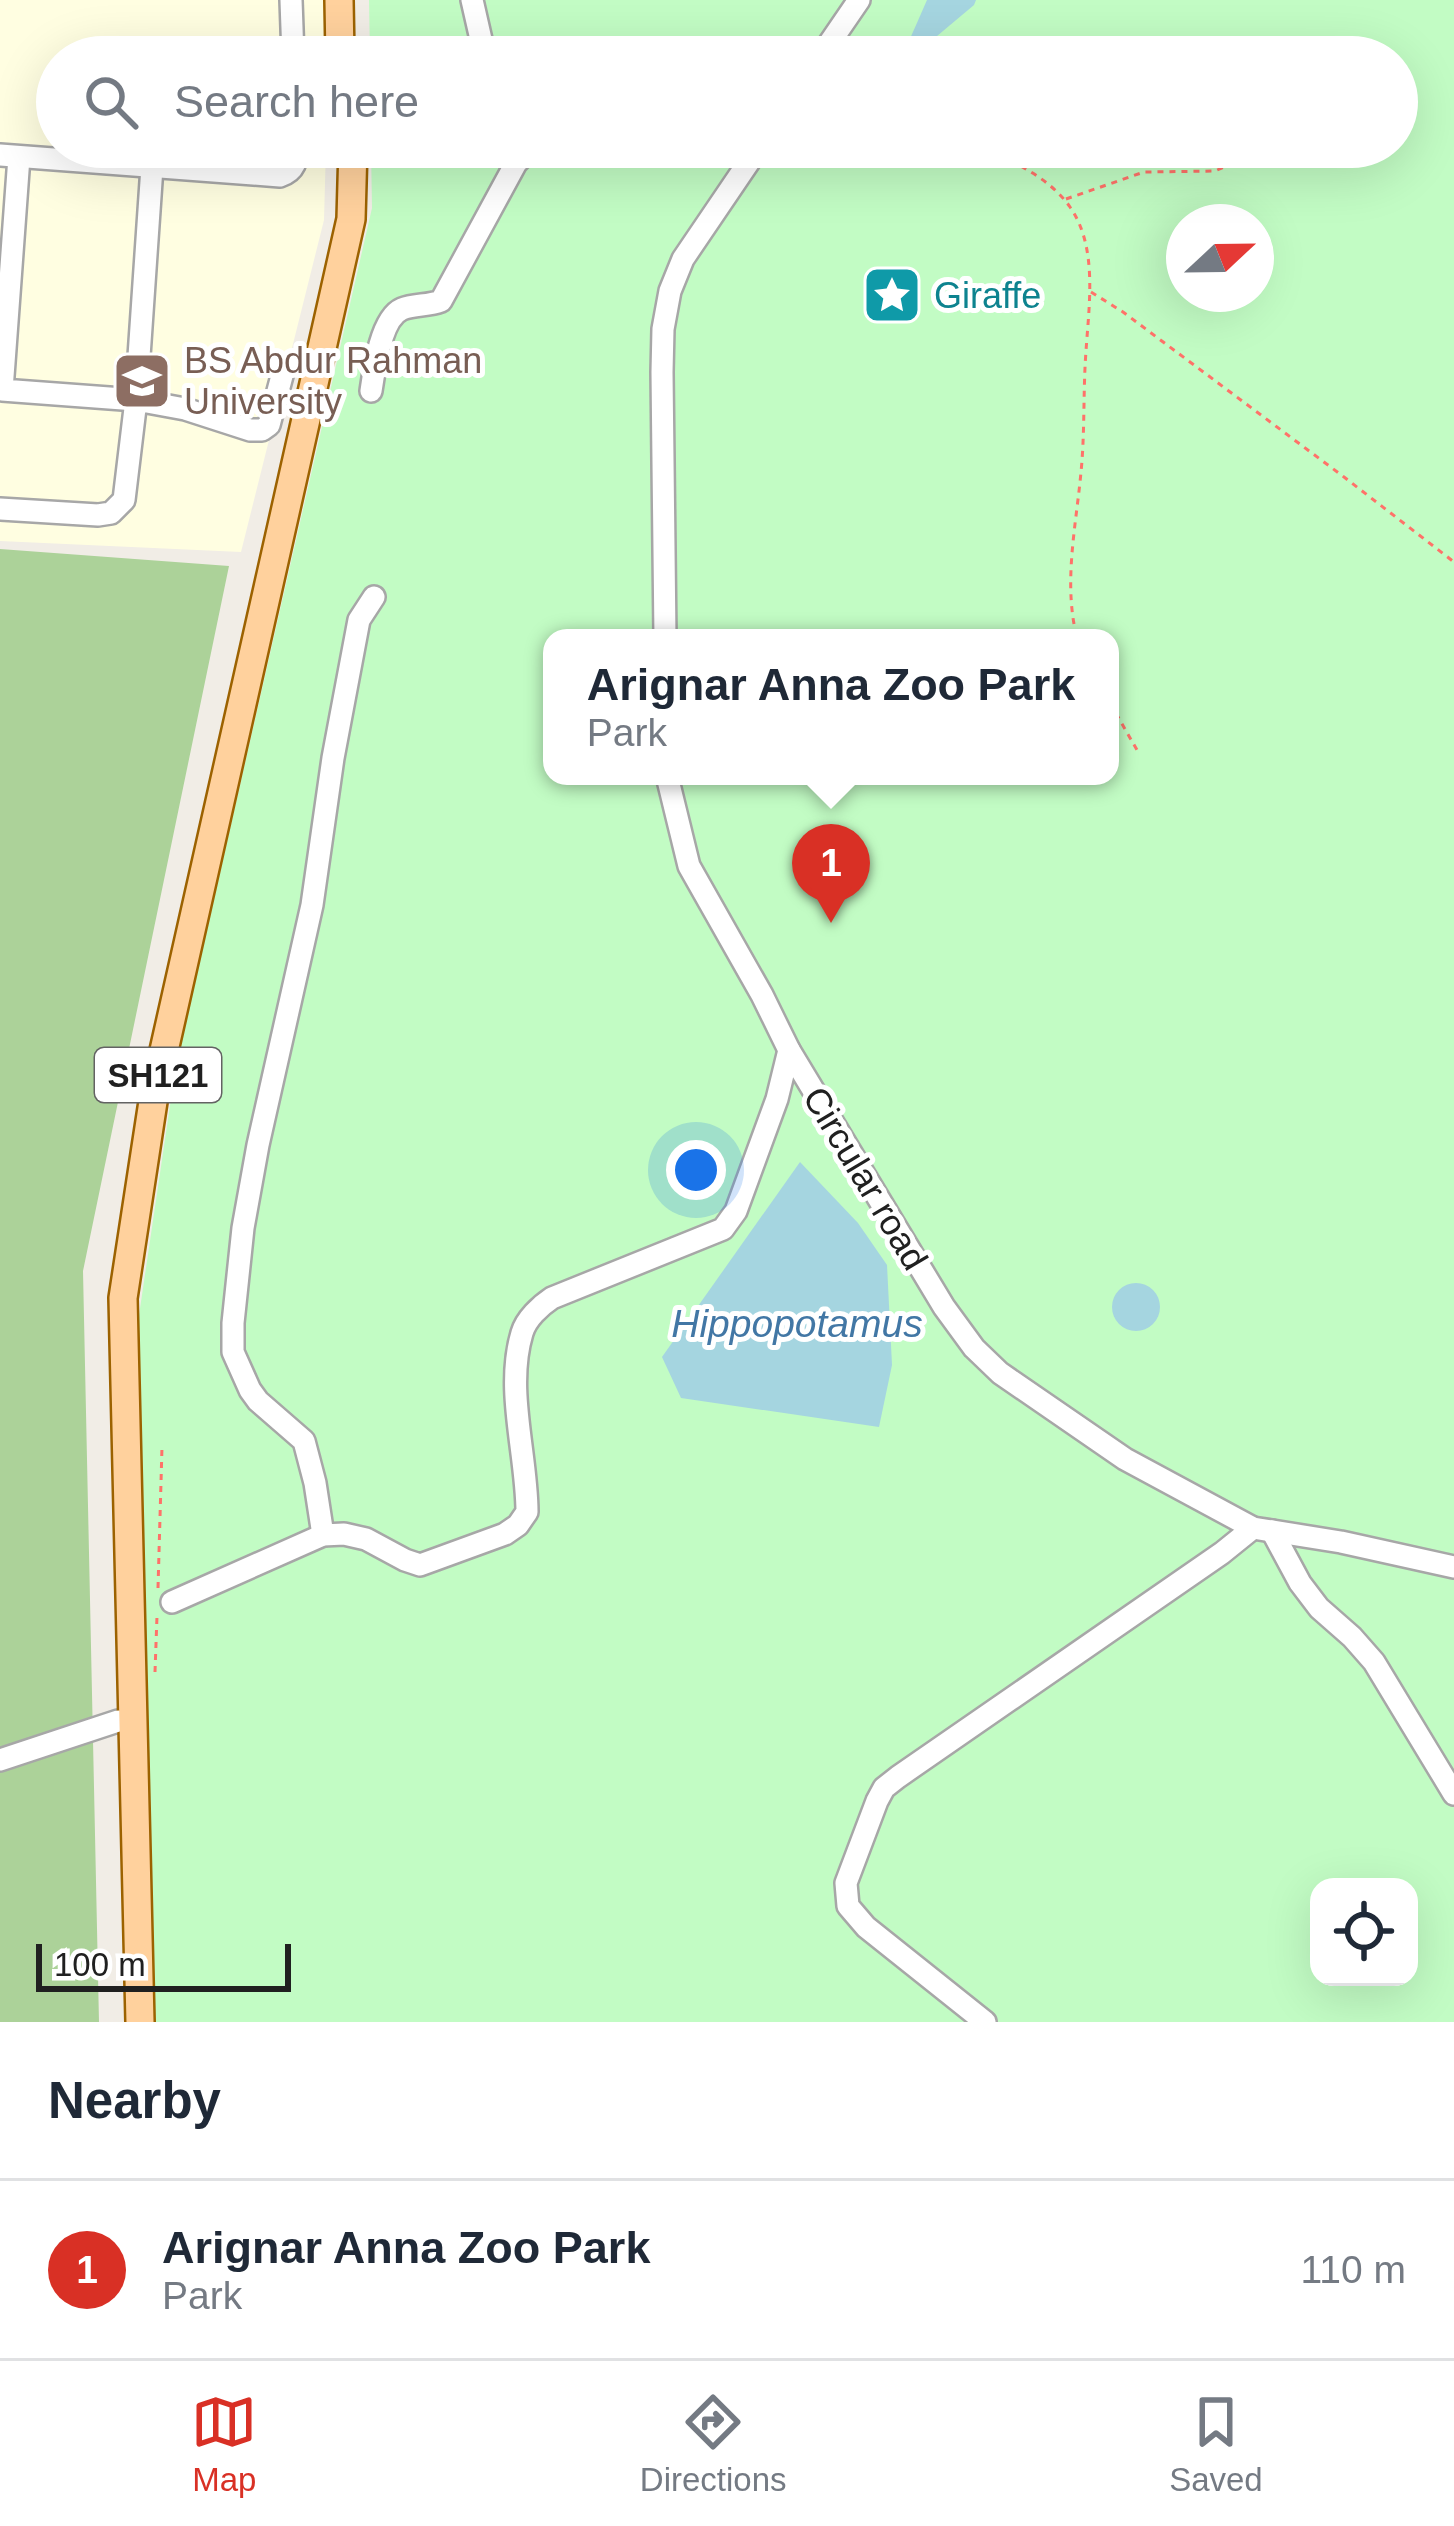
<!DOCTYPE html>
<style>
body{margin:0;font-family:Helvetica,sans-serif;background:#f6f6f7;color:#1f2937}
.controls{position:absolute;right:36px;bottom:36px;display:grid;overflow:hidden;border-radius:24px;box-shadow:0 12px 48px #0002}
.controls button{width:108px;height:108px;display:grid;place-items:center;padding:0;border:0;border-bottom:3px solid #e0e1e3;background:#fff;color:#1f2937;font:60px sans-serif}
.compass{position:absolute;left:1166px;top:204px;width:108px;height:108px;border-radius:50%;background:#fff;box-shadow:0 12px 48px #0002;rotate:68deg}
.scale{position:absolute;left:36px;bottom:30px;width:255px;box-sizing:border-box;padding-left:12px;border:6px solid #202020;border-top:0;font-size:33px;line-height:42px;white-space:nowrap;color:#202020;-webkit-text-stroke:9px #fff;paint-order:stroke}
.you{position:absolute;left:696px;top:1170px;width:42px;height:42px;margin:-30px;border:9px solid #fff;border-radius:50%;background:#1a73e8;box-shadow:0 0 0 18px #1a73e833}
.badge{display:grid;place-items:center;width:78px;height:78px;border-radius:50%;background:#d93025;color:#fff;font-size:39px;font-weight:700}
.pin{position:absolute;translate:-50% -99px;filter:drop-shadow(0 3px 6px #0008)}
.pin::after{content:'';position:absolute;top:63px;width:42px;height:36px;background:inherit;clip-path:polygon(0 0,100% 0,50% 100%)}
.popup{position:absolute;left:543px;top:629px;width:576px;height:156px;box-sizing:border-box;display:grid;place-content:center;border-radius:24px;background:#fff;filter:drop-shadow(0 3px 9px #0005);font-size:39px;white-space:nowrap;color:#747a83}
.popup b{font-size:45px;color:#1f2937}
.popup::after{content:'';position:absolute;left:50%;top:100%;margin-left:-24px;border:24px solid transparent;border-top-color:#fff}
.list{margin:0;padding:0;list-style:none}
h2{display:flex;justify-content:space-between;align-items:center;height:156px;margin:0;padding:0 48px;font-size:51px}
h2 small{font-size:39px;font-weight:400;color:#747a83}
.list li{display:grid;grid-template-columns:78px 1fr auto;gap:36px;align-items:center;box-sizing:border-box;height:180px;padding:0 48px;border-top:3px solid #e0e1e3}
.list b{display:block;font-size:45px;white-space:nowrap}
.list p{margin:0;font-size:39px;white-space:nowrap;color:#747a83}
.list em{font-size:39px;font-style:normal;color:#747a83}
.icon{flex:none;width:66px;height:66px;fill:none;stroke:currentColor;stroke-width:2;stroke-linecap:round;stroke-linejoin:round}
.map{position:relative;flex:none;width:1454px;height:2022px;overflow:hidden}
.search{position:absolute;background:#fff;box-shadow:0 12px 48px #0002;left:36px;right:36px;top:36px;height:132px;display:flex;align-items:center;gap:30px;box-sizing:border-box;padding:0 42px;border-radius:66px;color:#747a83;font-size:45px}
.sheet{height:336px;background:#fff}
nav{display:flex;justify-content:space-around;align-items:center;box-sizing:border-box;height:168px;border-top:3px solid #e0e1e3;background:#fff;font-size:33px;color:#747a83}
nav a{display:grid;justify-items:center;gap:6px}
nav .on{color:#d93025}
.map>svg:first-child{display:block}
.education{fill:#fffee1}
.forest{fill:#acd299}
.park{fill:#c2fcc4;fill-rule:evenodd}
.water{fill:#a5d5e0}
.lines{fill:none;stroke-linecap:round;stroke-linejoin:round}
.minor-casing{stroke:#a7a7a7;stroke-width:26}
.major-casing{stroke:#9c6200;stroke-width:32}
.path{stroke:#ff7269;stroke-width:3;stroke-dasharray:6 6;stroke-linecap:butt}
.minor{stroke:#fff;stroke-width:21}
.major{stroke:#ffd19d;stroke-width:27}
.labels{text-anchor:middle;stroke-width:10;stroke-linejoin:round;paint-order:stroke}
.shield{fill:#fff;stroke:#636363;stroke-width:3}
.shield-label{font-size:33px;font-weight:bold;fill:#202020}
.culture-label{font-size:36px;fill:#0d838f;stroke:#fff;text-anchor:start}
.education-label{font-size:36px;fill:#785e54;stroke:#fff;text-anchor:start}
.street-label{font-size:36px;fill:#202020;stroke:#fff}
.water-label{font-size:39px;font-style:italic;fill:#4277a5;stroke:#fff}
</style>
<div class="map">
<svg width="1454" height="2022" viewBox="0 0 1454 2022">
<rect width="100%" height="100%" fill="#f1ede6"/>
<path class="education" d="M0 0H327L328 57H57V147H326L324 220 241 552 0 541Z"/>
<path class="forest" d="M0 549 229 566 83 1271 99 2022H0Z"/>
<path class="park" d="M369 0H1454V2022H147L130 1376 176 1065 372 208 371 147H1397V57H370ZM1184 222H1256V294H1184ZM552 638H1110V776H552ZM1319 1887H1409V1977H1319Z"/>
<g class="water">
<path d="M927 0H976L974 5 912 57H902Z"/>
<path d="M800 1162 858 1223 887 1265 892 1365 879 1427 681 1398 662 1357Z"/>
<circle cx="1136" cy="1307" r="24"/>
</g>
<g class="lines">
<g class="minor-casing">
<g id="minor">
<path d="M291 0 293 57"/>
<path d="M472 0 485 57"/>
<path d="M820 57 859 0"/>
<path d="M0 155 280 176C295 171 297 161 296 147"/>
<path d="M19 157 2 390 136 400 152 167"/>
<path d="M371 391C374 370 381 318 402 309 414 304 428 306 441 301L516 163 532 147"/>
<path d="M0 509 98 515 111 513 124 500 136 400 185 409 250 430H262L269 425 283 372"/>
<path d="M665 638 662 372 663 329 670 291 683 259 759 147"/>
<path d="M667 776 689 866 762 995 789 1050 944 1307 974 1348 1000 1373 1125 1459 1253 1528 1341 1542 1454 1567"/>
<path d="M1272 1531 1300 1583 1319 1608 1352 1637 1374 1662 1454 1794"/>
<path d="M323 1535 315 1483 304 1441 258 1401 250 1390 233 1352V1323L243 1228 258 1145 312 905 333 758 359 620 374 597"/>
<path d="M172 1602 323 1535 344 1534 366 1539 405 1560 420 1565 505 1534 518 1525 527 1512C527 1455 505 1389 522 1333 526 1319 540 1306 552 1298L723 1229 736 1211 777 1099 789 1050"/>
<path d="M0 1760 118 1721"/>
<path d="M985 2022 866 1927 848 1906 846 1883 877 1801 884 1788 898 1777 1222 1553 1253 1528"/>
</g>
</g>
<g class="major-casing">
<g id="major">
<path d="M339 0 340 57"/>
<path d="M140 2022 123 1298 154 1095 351 219 353 147"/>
</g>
</g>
<g class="path">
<path d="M977 147C1010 159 1049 177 1070 207 1098 247 1089 305 1086 351 1083 391 1085 432 1081 472 1076 527 1063 583 1077 638"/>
<path d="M1066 199 1144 172 1215 171 1224 167 1242 147"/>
<path d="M1091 292 1123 312 1344 477 1454 562"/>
<path d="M1110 703 1137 750"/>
<path d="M158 1588 162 1447"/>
<path d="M155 1672 157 1616"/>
</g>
<use href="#minor" class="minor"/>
<use href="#major" class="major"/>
</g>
<defs>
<g id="sight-square" transform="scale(3)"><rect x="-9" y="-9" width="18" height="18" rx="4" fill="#0f9aa8" stroke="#fff"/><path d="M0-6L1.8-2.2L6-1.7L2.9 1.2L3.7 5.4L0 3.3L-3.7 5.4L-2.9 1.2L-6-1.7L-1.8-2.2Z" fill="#fff"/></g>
<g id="university-square" transform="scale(3)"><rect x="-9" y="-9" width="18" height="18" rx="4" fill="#8d6e63" stroke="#fff"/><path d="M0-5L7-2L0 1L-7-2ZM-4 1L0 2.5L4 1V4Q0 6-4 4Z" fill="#fff"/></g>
</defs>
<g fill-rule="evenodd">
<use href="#sight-square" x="892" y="295"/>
<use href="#university-square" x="142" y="381"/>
</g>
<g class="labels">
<rect class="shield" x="95" y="1048" width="126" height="54" rx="9"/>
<g class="shield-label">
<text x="158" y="1087">SH121</text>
</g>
<g class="culture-label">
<text x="934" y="308">Giraffe</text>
</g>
<g class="education-label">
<text x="184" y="373">BS Abdur Rahman<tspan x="184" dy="41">University</tspan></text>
</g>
<g class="street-label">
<text transform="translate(866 1178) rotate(59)" y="13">Circular road</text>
</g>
<g class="water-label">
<text x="797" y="1337">Hippopotamus</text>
</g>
</g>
</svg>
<div class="controls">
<button><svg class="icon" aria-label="locate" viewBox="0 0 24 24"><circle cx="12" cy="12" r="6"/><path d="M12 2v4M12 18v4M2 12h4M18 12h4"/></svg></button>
</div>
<svg class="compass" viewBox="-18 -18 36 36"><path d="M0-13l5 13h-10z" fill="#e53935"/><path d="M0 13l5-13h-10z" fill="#747a83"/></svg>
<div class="scale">100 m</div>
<div class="you"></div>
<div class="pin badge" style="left:831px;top:923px">1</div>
<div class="popup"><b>Arignar Anna Zoo Park</b>Park</div>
<div class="search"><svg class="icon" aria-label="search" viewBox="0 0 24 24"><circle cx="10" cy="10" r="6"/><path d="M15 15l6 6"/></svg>Search here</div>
</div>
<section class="sheet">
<h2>Nearby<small></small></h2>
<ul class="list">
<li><span class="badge">1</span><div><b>Arignar Anna Zoo Park</b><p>Park</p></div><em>110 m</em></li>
</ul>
</section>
<nav>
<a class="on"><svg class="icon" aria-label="map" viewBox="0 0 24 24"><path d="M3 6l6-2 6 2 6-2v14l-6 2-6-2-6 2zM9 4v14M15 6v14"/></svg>Map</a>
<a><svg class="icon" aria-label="directions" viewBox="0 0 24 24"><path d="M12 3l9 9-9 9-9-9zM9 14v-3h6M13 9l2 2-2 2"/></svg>Directions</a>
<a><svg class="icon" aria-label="saved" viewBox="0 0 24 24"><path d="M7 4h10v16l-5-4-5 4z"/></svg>Saved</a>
</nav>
